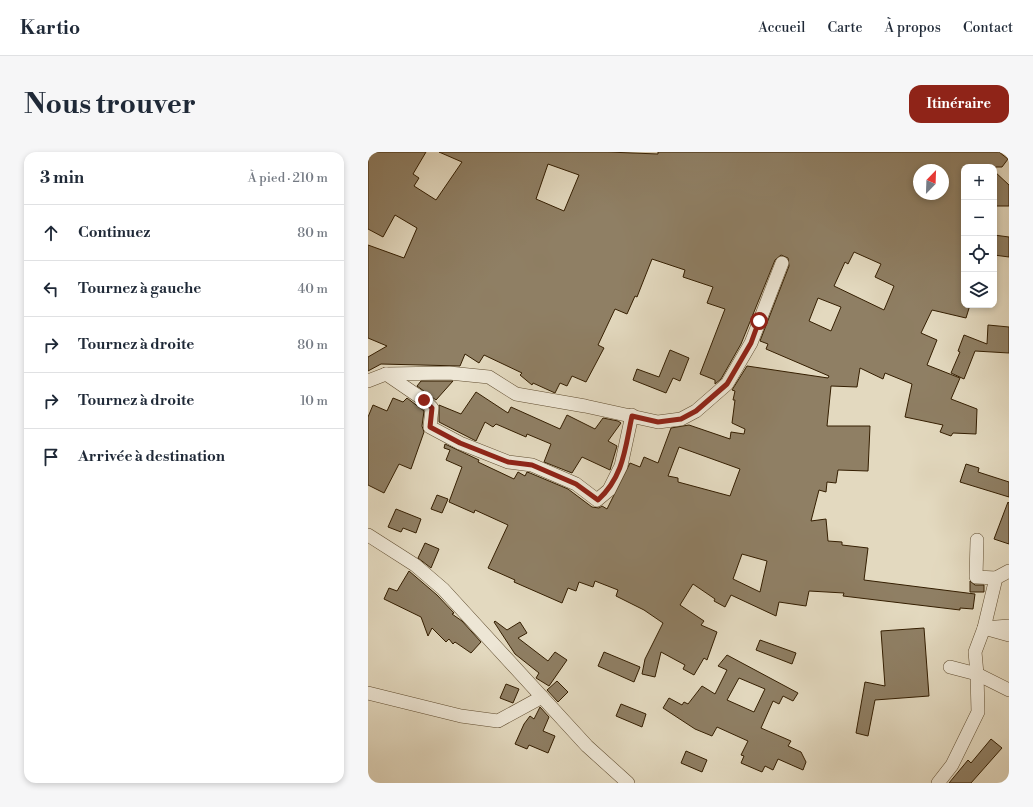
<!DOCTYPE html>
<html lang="fr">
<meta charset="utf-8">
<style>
body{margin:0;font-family:"Libre Bodoni",serif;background:#f6f6f7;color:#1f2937}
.controls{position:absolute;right:12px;top:12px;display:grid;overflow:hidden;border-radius:8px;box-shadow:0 2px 6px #0003}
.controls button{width:36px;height:36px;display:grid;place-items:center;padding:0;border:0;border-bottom:1px solid #e0e1e3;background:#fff;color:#1f2937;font:20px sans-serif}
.compass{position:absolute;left:545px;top:12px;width:36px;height:36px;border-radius:50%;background:#fff;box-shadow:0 2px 6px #0003;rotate:23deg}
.stop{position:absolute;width:12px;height:12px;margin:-9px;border:3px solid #8f2418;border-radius:50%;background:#fff}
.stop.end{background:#8f2418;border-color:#fff;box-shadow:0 1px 4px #0008}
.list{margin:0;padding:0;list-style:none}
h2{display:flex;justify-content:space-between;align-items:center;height:52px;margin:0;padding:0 16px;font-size:17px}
h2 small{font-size:13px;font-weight:400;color:#747a83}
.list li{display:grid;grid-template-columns:26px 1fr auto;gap:12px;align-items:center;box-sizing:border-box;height:56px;padding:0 16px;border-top:1px solid #e0e1e3}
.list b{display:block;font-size:15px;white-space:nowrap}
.list em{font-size:13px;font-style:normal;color:#747a83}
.icon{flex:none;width:22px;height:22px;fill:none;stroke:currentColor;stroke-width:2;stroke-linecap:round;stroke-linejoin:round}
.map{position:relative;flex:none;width:641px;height:631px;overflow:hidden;border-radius:12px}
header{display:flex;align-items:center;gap:24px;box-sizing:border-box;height:56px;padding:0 20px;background:#fff;border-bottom:1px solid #e0e1e3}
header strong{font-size:19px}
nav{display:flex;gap:22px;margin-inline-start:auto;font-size:14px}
.intro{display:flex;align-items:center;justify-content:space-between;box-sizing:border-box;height:96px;padding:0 24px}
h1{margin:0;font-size:28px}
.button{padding:10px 18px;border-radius:12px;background:#8f2418;color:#fff;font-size:14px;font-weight:700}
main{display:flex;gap:24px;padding:0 24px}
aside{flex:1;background:#fff;border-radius:12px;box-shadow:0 2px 6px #0003}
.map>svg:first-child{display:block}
.building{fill:#8f7f64;stroke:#341e01;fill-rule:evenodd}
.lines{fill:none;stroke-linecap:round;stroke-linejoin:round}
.minor-casing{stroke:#604d30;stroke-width:14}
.minor{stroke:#ede6d5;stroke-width:13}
.route{stroke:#8f2418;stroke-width:5}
</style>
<header>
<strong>Kartio</strong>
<nav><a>Accueil</a><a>Carte</a><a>À propos</a><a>Contact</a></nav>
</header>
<div class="intro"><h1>Nous trouver</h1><a class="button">Itinéraire</a></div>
<main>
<aside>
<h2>3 min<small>À pied · 210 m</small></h2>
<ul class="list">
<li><svg class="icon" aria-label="ahead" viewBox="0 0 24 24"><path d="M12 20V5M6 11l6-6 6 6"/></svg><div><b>Continuez</b></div><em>80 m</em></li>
<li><svg class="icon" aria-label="left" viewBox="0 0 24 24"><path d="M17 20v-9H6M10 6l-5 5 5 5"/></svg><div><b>Tournez à gauche</b></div><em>40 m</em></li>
<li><svg class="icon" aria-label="right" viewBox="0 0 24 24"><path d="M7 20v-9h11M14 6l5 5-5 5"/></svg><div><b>Tournez à droite</b></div><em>80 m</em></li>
<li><svg class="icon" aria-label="right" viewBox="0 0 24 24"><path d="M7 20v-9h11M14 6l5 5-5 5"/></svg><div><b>Tournez à droite</b></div><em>10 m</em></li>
<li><svg class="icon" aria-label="arrive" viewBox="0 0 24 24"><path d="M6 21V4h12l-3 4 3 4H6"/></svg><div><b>Arrivée à destination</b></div></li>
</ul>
</aside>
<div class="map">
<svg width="641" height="631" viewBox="0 0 641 631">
<rect width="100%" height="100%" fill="#e3d9bf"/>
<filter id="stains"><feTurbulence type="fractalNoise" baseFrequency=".005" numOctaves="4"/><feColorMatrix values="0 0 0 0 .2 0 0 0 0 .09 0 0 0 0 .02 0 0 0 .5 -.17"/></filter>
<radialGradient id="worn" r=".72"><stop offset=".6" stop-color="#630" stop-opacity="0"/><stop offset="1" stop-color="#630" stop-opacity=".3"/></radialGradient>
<g class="building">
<path d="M0 0H58L45 22 51 26 46 34 68 48 94 10 71 0H240L290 2V0H631L640 7 634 15H596V153H602L598 166 564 158 553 181 569 188 559 213 592 226 583 247 609 257 608 282 585 281 583 284 572 280 575 273 537 265 544 232 517 221 515 227 492 216 489 235 463 234 459 274H502L500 319 470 318 468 331 459 330 458 340 451 338 443 369 458 367 460 389 474 390V393L500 396 496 428 607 442 605 457 592 456V458L475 444 476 441 441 439 438 454 411 450 408 464 363 443 357 455 346 449 347 447 325 432 312 453 336 469 333 473 349 480 339 508 336 506 326 523 315 517 317 513 293 500 287 525 274 522 277 507 295 471 276 458 248 444 250 438 227 429 225 435 211 430 208 439 200 436 194 451 146 430 147 428 120 416 140 373 107 358 106 361 81 350 94 315 78 308 82 298 76 296 77 292 111 308 110 310 146 327 150 320 157 324 159 320 162 321 200 337 224 355 231 356 234 354 239 357 262 311 272 315 276 305 290 311 303 276 321 273 362 287 363 280 376 282 377 277 364 271 367 248H365L367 239 364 238 379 214 460 226 461 224 398 197 400 192 392 189 421 114 420 106 413 103 407 108 373 192 353 227 347 232V228L332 222 357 157 339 151 345 135 315 125 317 118 284 107 269 145 267 144 259 162 247 157 230 193 236 196 218 230 204 224 199 234 192 231 187 241 165 231 164 233 152 223 154 221 116 203 111 211 97 202 92 214 13 212 0 219V205L19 194 0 186V93L36 106 49 76 27 63 15 85 0 77ZM180 12 211 23 196 59 168 47ZM551 18H575V42H551ZM486 100 513 112 507 125 526 134 516 158 466 134 477 110 480 112ZM450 146 473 155 463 179 441 169ZM311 295 372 317 362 344 310 330V326L300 324ZM374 402 399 409 392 440 365 427Z"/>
<path d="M626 19 641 33V54H626Z"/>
<path d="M626 83 641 85V105L626 103Z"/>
<path d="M620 173 641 175V201L607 199 596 227 583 221 592 200 590 199 596 183 619 192Z"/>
<path d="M302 198 321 206 312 229 305 226 298 241 265 228 269 217 291 225Z"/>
<path d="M53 229H85L68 248 49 234Z"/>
<path d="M108 240 140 261 143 255 192 277 199 263 227 277 235 266 250 269 253 271 240 289 249 294 242 318 214 305 204 321 176 310 183 292 159 282 158 285 128 272 125 275 117 270 108 289 71 270V253L93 262Z"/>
<path d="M25 246 35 250 39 246 56 259 54 274 56 280 43 317 31 312 16 341 0 333V265L5 253 19 259Z"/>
<path d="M598 312 611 316 610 320 641 330V345L592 330Z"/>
<path d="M69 343 80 347 74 361 63 357Z"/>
<path d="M640 350 641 351V392L626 387Z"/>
<path d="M28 357 53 367 48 381 35 376 33 380 20 375Z"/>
<path d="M57 391 71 397 63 416 50 406Z"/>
<path d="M41 419 69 443 86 461 84 462 94 469 113 490 103 501 87 490 85 492 81 487 78 490 64 476 60 484 53 465 16 447 21 436 29 439Z"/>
<path d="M602 429 607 433H616V440H602Z"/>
<path d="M127 469 139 478 152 470 159 481 150 486 180 509 187 500 199 508 181 534 168 526 171 521 147 502 126 470Z"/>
<path d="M556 476 561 544 507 548 500 584 488 581 497 530 517 534 513 479Z"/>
<path d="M392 488 428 501 424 512 388 498Z"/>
<path d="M236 500 272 515 266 530 230 514Z"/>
<path d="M359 503 430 541 425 549 415 544 411 552 405 549 393 576 423 589 420 594 433 600 438 610 435 618 410 607 405 618 397 614 394 620 373 611 376 604 373 603 380 589 349 575 344 584 327 577 295 556 301 546 314 553 316 550 320 552 334 534 347 542 359 518 350 514ZM371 526 397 537 386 560 359 548Z"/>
<path d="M189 529 200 540 190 550 179 538Z"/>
<path d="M138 532 151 537 145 551 132 546Z"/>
<path d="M253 552 278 562 274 575 248 564Z"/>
<path d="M172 555 181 565 175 579 187 584 180 601 161 593 159 597 147 592 156 572 162 564 166 567Z"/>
<path d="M623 587 634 596 603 631H581L600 608 603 611Z"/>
<path d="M318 599 339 608 334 620 313 611Z"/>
</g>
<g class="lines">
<g class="minor-casing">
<g id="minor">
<path d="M18 222 56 248 64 256 62 275 92 291 140 310 164 313 208 332 229 348 241 338 253 314 264 263"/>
<path d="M0 229 18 222 81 221 121 225 148 242 217 254 290 270 313 267 328 259 359 232 383 191 414 111"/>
<path d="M0 383 47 413 75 437 219 594 260 631"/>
<path d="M609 388 608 425 628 426"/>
<path d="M641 419 628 426 616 476 641 483"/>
<path d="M582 515 609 522 641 538"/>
<path d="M0 541 93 564 130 569 174 545"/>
<path d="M570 631 584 613 610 560 609 522 607 500 616 476 641 474"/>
</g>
</g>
<use href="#minor" class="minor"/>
</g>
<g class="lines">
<path class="route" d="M56 248 64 256 62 275 92 291 140 310 164 313 208 332 230 348C256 324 257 296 264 264L290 270 313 267 328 259 359 232 383 191 391 169"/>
</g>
<rect width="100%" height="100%" filter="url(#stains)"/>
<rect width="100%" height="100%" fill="url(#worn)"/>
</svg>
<div class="controls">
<button>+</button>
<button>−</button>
<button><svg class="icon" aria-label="locate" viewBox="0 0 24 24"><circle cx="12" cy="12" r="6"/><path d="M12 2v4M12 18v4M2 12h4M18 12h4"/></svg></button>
<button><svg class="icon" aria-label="layers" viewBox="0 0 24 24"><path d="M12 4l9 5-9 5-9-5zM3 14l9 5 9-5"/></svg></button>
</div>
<svg class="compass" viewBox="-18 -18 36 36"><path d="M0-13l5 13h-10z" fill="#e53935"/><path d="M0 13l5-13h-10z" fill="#747a83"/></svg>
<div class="stop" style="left:391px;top:169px"></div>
<div class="stop end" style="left:56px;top:248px"></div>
</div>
</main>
